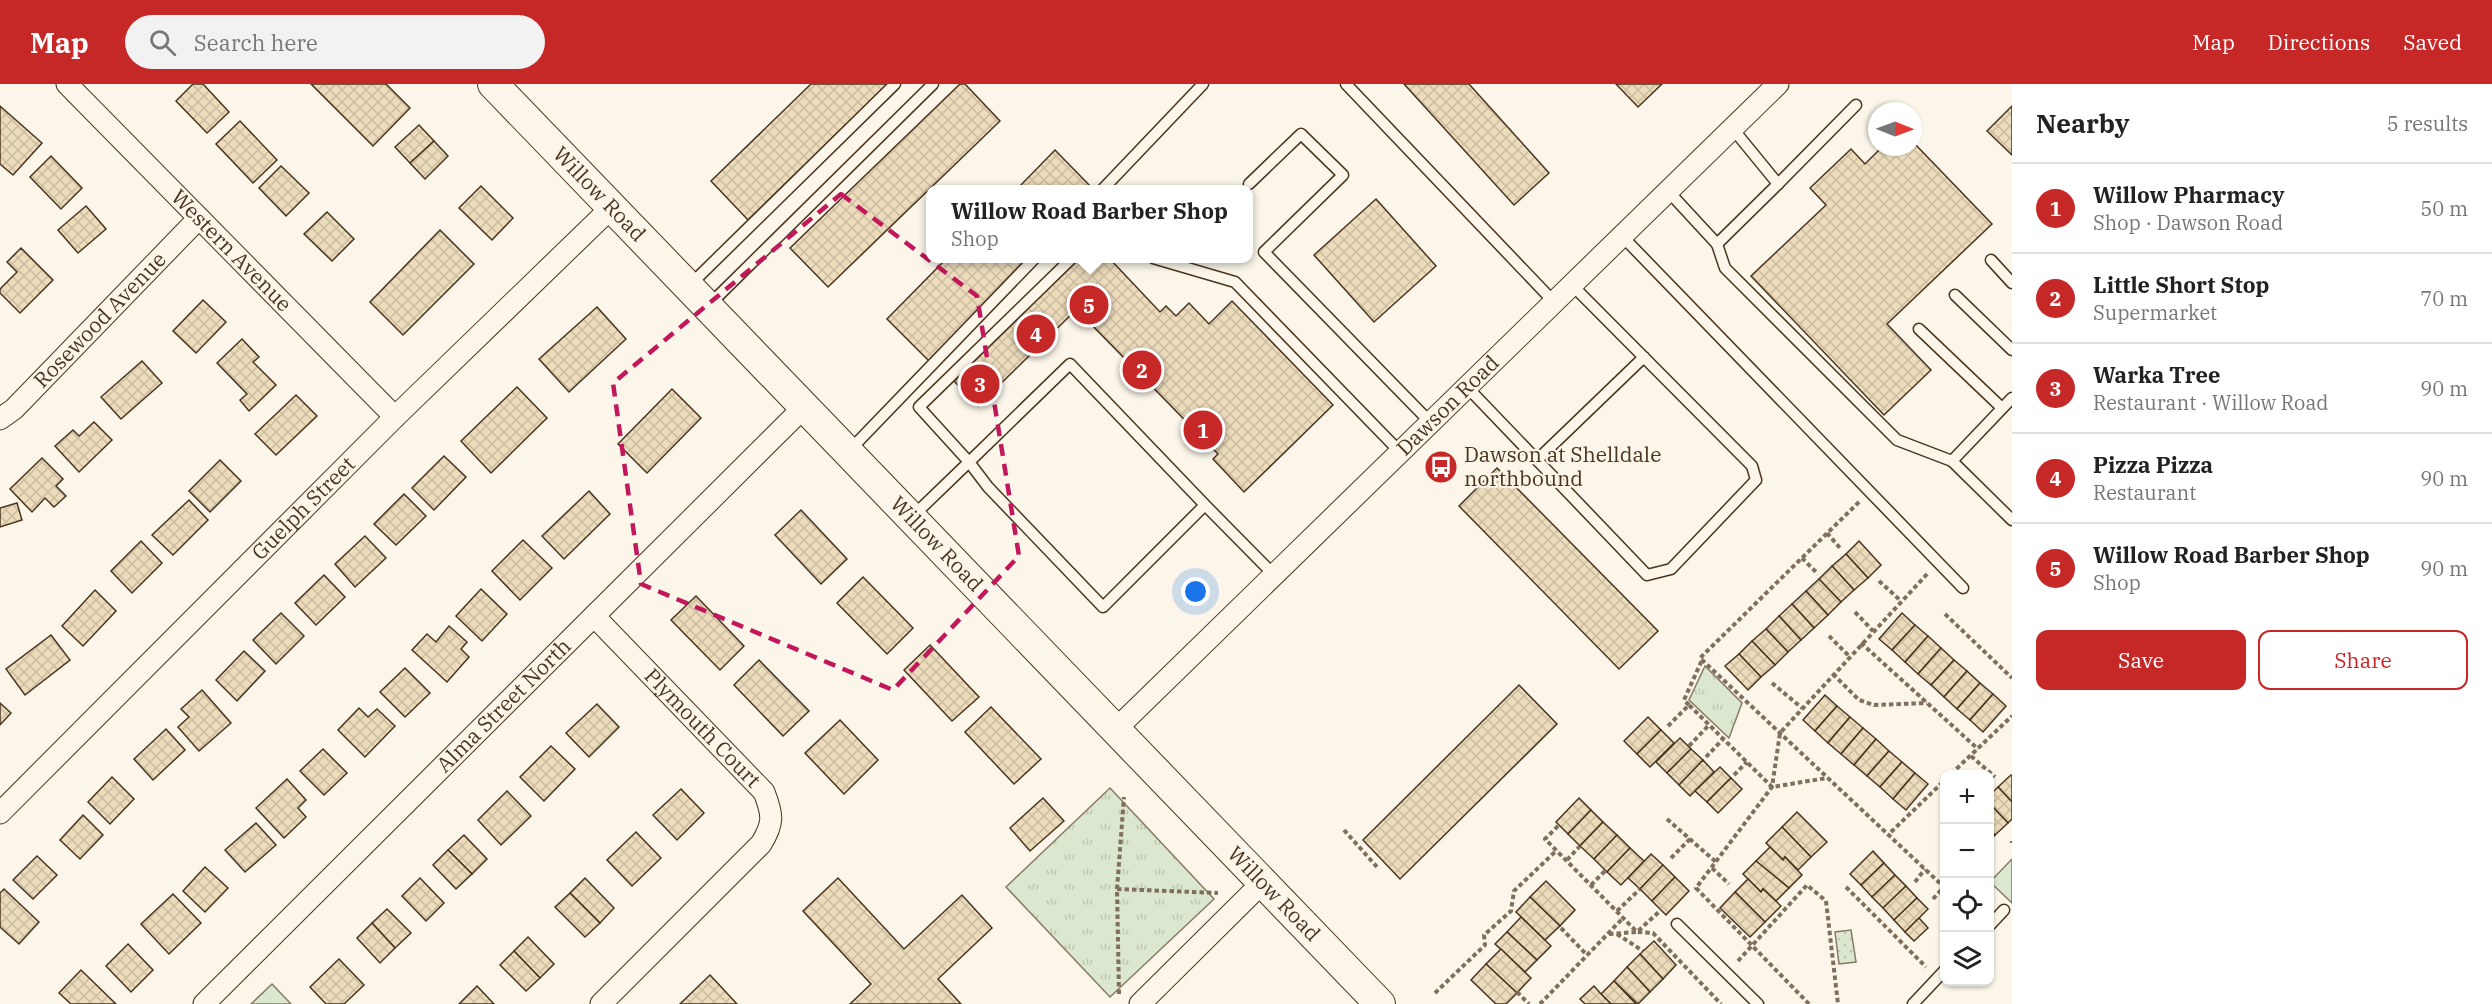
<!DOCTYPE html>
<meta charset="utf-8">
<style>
body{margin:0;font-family:"IBM Plex Serif",serif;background:#f2f2f2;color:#222}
.controls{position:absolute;right:18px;bottom:18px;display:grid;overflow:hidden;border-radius:12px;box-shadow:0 2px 4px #0004}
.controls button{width:54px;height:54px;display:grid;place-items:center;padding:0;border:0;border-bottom:2px solid #e0e0e0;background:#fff;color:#222;font:30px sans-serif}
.compass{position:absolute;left:1868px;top:18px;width:54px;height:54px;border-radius:50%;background:#fff;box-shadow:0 2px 4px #0004;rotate:91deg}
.you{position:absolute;left:1196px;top:508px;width:21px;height:21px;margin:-15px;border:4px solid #fff;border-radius:50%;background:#1a73e8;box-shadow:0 0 0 9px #1a73e833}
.badge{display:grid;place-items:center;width:39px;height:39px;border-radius:50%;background:#c62828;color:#fff;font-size:20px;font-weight:700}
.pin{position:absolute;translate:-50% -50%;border:3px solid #fff;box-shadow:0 2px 6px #0006}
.popup{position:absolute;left:926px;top:101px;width:327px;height:78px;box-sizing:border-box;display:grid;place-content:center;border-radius:12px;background:#fff;filter:drop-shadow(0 2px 4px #0005);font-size:20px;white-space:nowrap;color:#767676}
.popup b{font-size:22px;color:#222}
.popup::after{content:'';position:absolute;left:50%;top:100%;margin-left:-12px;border:12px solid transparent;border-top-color:#fff}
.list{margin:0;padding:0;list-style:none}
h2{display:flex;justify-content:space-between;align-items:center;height:78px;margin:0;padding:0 24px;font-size:26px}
h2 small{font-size:20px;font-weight:400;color:#767676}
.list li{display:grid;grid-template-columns:39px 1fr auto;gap:18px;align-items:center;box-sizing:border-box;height:90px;padding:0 24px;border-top:2px solid #e0e0e0}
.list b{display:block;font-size:22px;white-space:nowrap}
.list p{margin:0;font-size:20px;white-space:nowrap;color:#767676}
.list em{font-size:20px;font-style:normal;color:#767676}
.actions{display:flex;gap:12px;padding:18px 24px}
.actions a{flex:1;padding:14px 0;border:2px solid #c62828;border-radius:12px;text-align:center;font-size:21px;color:#c62828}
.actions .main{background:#c62828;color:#fff}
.icon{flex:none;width:33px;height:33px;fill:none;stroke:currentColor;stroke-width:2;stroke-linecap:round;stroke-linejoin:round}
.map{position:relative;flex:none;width:2012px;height:920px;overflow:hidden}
header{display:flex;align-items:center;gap:36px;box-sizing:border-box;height:84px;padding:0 30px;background:#c62828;color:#fff}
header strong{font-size:28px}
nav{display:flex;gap:33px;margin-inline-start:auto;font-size:21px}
.search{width:420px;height:54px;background:#f2f2f2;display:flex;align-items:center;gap:15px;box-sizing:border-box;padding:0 21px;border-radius:33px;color:#767676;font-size:22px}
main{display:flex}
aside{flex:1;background:#fff}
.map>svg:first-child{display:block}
.grass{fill:#dce7d0;stroke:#887966;stroke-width:1.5}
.park{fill:url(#park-tufts);stroke:#887966;stroke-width:1.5}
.garden{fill:url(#garden-dots);stroke:#887966;stroke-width:1.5}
.building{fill:url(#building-cross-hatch);stroke:#4a3520;stroke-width:1.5}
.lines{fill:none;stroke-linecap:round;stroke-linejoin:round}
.service-casing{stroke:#4a3520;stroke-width:13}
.minor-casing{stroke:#4a3520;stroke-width:23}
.secondary-casing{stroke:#4a3520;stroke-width:32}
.path{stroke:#7f6f5c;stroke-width:4;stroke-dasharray:4.5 3;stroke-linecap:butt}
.service{stroke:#fbf6e9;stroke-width:10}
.minor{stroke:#fbf6e9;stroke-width:21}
.secondary{stroke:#fbf6e9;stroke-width:30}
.marked{fill:none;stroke:#c2185b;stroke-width:4.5;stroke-dasharray:12 8;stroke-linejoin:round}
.labels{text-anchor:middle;stroke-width:4.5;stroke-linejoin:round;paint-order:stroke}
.street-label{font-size:21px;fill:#4a3520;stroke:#fbf6e9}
.poi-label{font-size:21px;fill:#4a3520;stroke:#fbf6e9;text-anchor:start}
</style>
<header>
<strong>Map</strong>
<div class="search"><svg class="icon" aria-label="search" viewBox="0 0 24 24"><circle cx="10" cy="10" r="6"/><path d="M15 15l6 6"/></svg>Search here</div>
<nav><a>Map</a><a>Directions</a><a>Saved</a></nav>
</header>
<main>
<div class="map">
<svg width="2012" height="920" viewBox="0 0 2012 920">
<defs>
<pattern id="park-tufts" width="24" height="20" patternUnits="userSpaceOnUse" patternTransform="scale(1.5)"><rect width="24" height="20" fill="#dce7d0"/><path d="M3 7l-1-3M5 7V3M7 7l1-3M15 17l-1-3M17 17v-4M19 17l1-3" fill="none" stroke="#bec7b2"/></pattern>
<pattern id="garden-dots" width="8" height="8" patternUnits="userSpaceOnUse" patternTransform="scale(1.5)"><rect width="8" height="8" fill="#dce7d0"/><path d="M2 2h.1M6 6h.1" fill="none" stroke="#bec7b2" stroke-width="1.8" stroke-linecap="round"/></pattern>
<pattern id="building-cross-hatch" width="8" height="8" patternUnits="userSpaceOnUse" patternTransform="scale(1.5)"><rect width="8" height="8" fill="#ecdcbc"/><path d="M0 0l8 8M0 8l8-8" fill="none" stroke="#ccbda1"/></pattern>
</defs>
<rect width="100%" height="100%" fill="#fbf6e9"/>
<path class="grass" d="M2012 775V819L1990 798Z"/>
<g class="park">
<path d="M1705 582 1742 619 1729 654 1689 616Z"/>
<path d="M1110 704 1214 815 1110 913 1006 803Z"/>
<path d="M272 900 291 920H251Z"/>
</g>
<path class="garden" d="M1851 846 1856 878 1839 880 1835 848Z"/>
<g class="building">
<path d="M193 0H203L229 28 207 49 176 17Z"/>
<path d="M311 0H386L410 24 373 62Z"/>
<path d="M811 0H888L748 136 711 97Z"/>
<path d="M960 0H965L1000 37 828 203 790 164Z"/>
<path d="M1404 0H1469L1549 89 1514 121Z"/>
<path d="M1616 0H1662L1638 23Z"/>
<path d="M0 22 42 59 13 91 0 80Z"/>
<path d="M2012 22V71L1987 47Z"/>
<path d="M240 37 277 76 253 99 216 60Z"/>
<path d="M419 41 434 57 410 79 395 63Z"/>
<path d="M434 57 448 72 425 95 410 79Z"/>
<path d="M1913 58 1992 140 1887 240 1931 286 1884 331 1751 192 1826 121 1810 104 1851 65 1865 80 1882 63H1913Z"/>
<path d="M1055 66 1094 106H1016Z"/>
<path d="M51 72 82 104 61 125 30 93Z"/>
<path d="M281 82 309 109 286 132 259 104Z"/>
<path d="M481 102 513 134 492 156 459 124Z"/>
<path d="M1376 115 1436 182 1374 238 1314 171Z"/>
<path d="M86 122 106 145 78 169 58 146Z"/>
<path d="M327 128 354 155 332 177 304 150Z"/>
<path d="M440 146 474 180 403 251 370 218Z"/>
<path d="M21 164 53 196 20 229 0 209V205L17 188 7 178Z"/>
<path d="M947 174H1031L929 277 887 235Z"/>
<path d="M1079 174H1109L1160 228 1166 222 1176 232 1189 219 1209 240 1232 217 1333 321 1244 408 1213 375 1218 370 1086 235 1085 232 1089 229 1081 221 978 322 954 297Z"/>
<path d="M203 216 226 238 196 269 173 247Z"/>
<path d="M597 223 626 255 569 308 539 275Z"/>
<path d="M242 255 259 273 253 278 276 301 249 327 240 316 247 310 217 279Z"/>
<path d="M142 277 162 299 121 335 101 313Z"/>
<path d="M517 303 547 334 491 389 461 357Z"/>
<path d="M672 305 701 334 647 389 618 360Z"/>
<path d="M296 311 317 332 276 371 255 350Z"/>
<path d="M94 338 112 356 79 388 55 362 73 346 79 352Z"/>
<path d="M444 372 466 393 434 426 412 404Z"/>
<path d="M42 374 63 395 56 402 66 412 54 423 45 414 32 428 10 405Z"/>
<path d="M220 376 241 397 210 428 189 407Z"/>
<path d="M1497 384 1658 547 1619 585 1459 422Z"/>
<path d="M589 407 610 430 564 475 542 452Z"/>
<path d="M404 410 426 432 396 461 374 440Z"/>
<path d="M189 416 208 436 173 471 152 451Z"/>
<path d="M17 419 22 436 0 443V424Z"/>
<path d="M801 426 847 475 821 500 775 451Z"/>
<path d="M365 452 386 474 355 503 335 480Z"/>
<path d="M523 456 552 484 520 516 492 487Z"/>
<path d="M141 457 162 479 132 509 111 487Z"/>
<path d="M1859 457 1881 481 1868 494 1846 470Z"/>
<path d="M1846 470 1868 494 1854 506 1832 482Z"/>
<path d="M1832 482 1854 506 1841 518 1819 495Z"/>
<path d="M324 491 345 513 316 541 295 519Z"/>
<path d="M863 493 913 544 887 570 837 519Z"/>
<path d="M1819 495 1841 518 1828 531 1806 507Z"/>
<path d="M481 505 507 530 482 557 456 532Z"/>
<path d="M95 506 116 527 83 562 62 542Z"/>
<path d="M1806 507 1828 531 1814 544 1792 520Z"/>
<path d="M696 512 744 562 720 586 671 536Z"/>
<path d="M1792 520 1814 544 1801 556 1779 532Z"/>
<path d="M281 529 304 552 276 580 253 556Z"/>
<path d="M1902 529 1915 541 1892 566 1879 555Z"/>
<path d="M1779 532 1801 556 1788 568 1766 545Z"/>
<path d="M1915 541 1928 552 1905 578 1892 566Z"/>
<path d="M449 542 467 558 461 565 469 573 447 598 412 566 427 550 436 558Z"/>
<path d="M1766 545 1788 568 1775 581 1752 557Z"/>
<path d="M51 551 70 576 25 611 6 585Z"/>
<path d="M1928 552 1941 564 1918 590 1905 578Z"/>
<path d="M1752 557 1775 581 1761 593 1739 570Z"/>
<path d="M930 561 979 613 952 637 904 586Z"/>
<path d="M1941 564 1954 576 1931 601 1918 590Z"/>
<path d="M244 567 265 587 237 617 216 596Z"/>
<path d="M1739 570 1761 593 1748 606 1725 582Z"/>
<path d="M759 576 809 627 783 652 734 601Z"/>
<path d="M1954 576 1967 587 1944 613 1931 601Z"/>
<path d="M405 584 430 609 405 633 380 608Z"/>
<path d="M1967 587 1980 599 1957 625 1944 613Z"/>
<path d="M1980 599 1993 610 1970 636 1957 625Z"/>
<path d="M1519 601 1557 640 1400 795 1363 756Z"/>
<path d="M202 606 231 639 199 667 178 643 189 633 181 625Z"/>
<path d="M1993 610 2006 622 1983 648 1970 636Z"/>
<path d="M1825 611 1837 622 1815 647 1803 636Z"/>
<path d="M0 619 11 629 0 641Z"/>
<path d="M597 620 619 643 589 673 566 649Z"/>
<path d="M1837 622 1850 633 1828 659 1815 647Z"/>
<path d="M991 623 1041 675 1014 700 965 648Z"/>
<path d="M359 624 368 633 377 625 395 642 365 673 338 646Z"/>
<path d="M1648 633 1661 646 1637 670 1624 657Z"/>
<path d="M1850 633 1863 644 1841 670 1828 659Z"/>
<path d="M840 636 878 676 844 710 805 669Z"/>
<path d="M1863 644 1876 655 1854 681 1841 670Z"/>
<path d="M166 645 185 666 153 696 134 675Z"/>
<path d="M1661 646 1674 659 1650 683 1637 670Z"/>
<path d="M1680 654 1691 665 1667 689 1656 678Z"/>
<path d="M1876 655 1889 667 1867 692 1854 681Z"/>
<path d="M551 662 575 685 544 717 520 693Z"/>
<path d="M323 665 347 689 324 711 300 687Z"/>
<path d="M1691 665 1703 676 1679 701 1667 689Z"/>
<path d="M1889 667 1902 678 1880 703 1867 692Z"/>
<path d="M1703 676 1714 688 1690 712 1679 701Z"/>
<path d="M1902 678 1915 689 1893 715 1880 703Z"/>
<path d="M1720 683 1731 694 1707 718 1695 707Z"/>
<path d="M1915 689 1928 700 1906 726 1893 715Z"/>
<path d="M2011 691 2012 692V718L1998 703Z"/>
<path d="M112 693 134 715 110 740 88 718Z"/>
<path d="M1731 694 1742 705 1718 729 1707 718Z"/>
<path d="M287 695 306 716 298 724 306 733 284 754 256 724Z"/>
<path d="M1998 703 2012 718V735L2008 739 1990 720V711Z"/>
<path d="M681 705 704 729 677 756 653 731Z"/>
<path d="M507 707 531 732 501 761 478 736Z"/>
<path d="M1043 714 1064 737 1030 767 1010 744Z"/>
<path d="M1579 714 1591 726 1568 750 1556 738Z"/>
<path d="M1990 720 2008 739 1995 751 1990 745Z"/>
<path d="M1591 726 1603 738 1580 762 1568 750Z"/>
<path d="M1797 728 1827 758 1811 773 1782 743Z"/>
<path d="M83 731 103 751 80 775 60 756Z"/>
<path d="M1603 738 1617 751 1594 775 1580 762Z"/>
<path d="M256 739 276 761 245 788 225 766Z"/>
<path d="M1782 743 1811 773 1798 786 1785 773 1783 776 1766 759Z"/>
<path d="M1990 745 1995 751 1990 757Z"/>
<path d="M636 748 661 774 632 802 607 776Z"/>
<path d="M464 751 487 775 472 790 448 766Z"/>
<path d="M1617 751 1630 764 1607 788 1594 775Z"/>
<path d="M1770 763 1783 776 1785 773 1802 791 1789 804 1756 777Z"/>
<path d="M1630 764 1644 777 1621 801 1607 788Z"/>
<path d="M448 766 472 790 456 805 433 781Z"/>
<path d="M1873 767 1884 779 1861 801 1850 790Z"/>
<path d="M1651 770 1663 781 1640 805 1628 794Z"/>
<path d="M37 772 57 791 33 815 13 796Z"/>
<path d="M1756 777 1789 804 1776 817 1763 805 1761 808 1743 790Z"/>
<path d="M1884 779 1895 791 1872 813 1861 801Z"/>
<path d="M1663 781 1675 793 1652 817 1640 805Z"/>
<path d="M205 783 228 804 205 828 183 807Z"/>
<path d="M1895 791 1906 802 1883 824 1872 813Z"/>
<path d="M1675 793 1689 807 1666 831 1652 817Z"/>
<path d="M420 794 444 819 426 837 402 812Z"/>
<path d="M585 794 614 824 600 839 570 809Z"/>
<path d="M838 794 904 865 962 811 992 844 938 895 961 920H850L871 900 803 827Z"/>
<path d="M1748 795 1761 808 1763 805 1781 822 1765 838 1735 808Z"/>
<path d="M1546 797 1575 826 1560 842 1530 813Z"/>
<path d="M1906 802 1917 814 1894 836 1883 824Z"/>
<path d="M4 805 39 838 19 860 0 843V809Z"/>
<path d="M1735 808 1765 838 1750 853 1720 824Z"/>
<path d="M570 809 600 839 585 853 555 823Z"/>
<path d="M173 810 201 839 169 870 141 840Z"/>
<path d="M1530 813 1560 842 1545 856 1516 828Z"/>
<path d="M1917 814 1928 825 1905 848 1894 836Z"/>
<path d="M387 825 411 849 395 864 372 839Z"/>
<path d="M1521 833 1551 862 1537 876 1507 848Z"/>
<path d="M1919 834 1928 844 1914 857 1905 848Z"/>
<path d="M372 839 395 864 380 879 357 854Z"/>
<path d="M1507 848 1537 876 1525 888 1495 860Z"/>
<path d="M528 853 554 880 540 894 514 867Z"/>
<path d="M1654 857 1676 881 1663 895 1640 870Z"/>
<path d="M128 860 153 886 131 908 106 882Z"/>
<path d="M1501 865 1531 894 1517 909 1486 880Z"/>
<path d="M514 867 540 894 526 907 500 881Z"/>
<path d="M1640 870 1663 895 1650 908 1627 883Z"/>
<path d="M339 875 364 901 344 920H326L310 903Z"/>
<path d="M1486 880 1517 909 1506 920H1496L1471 896Z"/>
<path d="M1627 883 1650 908 1638 920 1614 897Z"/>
<path d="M81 886 116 920H71L59 909Z"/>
<path d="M710 891 737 920H680Z"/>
<path d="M1614 897 1636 920H1611L1601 910Z"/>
<path d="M477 902 494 920H459Z"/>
<path d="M1594 902 1601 910 1611 920H1585L1580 915Z"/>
</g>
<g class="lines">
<g class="service-casing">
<g id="service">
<path d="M1346 0 1554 218"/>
<path d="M1249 100 1301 50 1343 91 1264 168 1430 338"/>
<path d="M1778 100 1856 21"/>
<path d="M1102 106 1203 0"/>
<path d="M1668 107 1717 160 1778 100 1733 45"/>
<path d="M1622 152 1963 504"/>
<path d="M1717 160 1725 184 1897 356 1952 377 2012 314"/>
<path d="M1153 174 1235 198 1400 368"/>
<path d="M1991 176 2012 199"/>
<path d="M1572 201 1752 382 1756 396 1671 485 1647 491 1537 376 1644 273"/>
<path d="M689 202 895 0"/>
<path d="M1955 211 2012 266"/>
<path d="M708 222 933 0"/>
<path d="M1919 245 2002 324"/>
<path d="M1467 303 1537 376"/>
<path d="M848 368 1035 174"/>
<path d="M1952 377 2012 436"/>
<path d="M1205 421 1070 280 969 378 988 403 1103 523 1205 421 1274 491"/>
<path d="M913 432 969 378 919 323 1072 174"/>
<path d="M1677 840 1758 920"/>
<path d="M1990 841 2004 826"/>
<path d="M1913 920 1944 887"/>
</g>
</g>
<g class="minor-casing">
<g id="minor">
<path id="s1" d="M67 0 395 333"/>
<path id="s2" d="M0 335 14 325 199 134"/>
<path id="s3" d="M594 532 764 708C773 731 774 739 761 760L601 920"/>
<path id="s4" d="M1117 644 1778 0"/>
<path id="s5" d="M0 729 395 333 612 123"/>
<path id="s6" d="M204 920 804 323"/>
<path d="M1140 920 1263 798"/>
</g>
</g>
<g class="secondary-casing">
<g id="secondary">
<path id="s7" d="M493 0 1380 920"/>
</g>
</g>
<g class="path">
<path d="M1859 418 1700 574 1944 803"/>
<path d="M1827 449 1840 464"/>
<path d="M1802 474 1818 490"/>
<path d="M1879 497 1901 517"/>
<path d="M1855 528 1873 547"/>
<path d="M1945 530 2012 594"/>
<path d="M1829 552 1849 572"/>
<path d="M1861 559 1978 665"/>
<path d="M1833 590 1859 616 1874 621 1927 619"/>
<path d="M1772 599 1802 624"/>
<path d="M1689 621 1684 616 1702 576"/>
<path d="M1668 642 1689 621 1772 703 1827 694"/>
<path d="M1689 662 1709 641"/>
<path d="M1971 672 1995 693"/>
<path d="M1706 673 1723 655"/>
<path d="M1951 690 2012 632"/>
<path d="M1734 691 1747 678"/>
<path d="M1667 735 1716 778"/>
<path d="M1558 742 1545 755 1637 848 1653 849 1721 920"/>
<path d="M1344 746 1377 783"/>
<path d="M1891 748 1944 697"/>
<path d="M2012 757V759"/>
<path d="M1671 774 1690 755"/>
<path d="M1567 776 1580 762"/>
<path d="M1712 784 1729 800"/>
<path d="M1915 798 1925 785"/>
<path d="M1591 801 1606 786"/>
<path d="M1846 803 1926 883"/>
<path d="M1117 805 1218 809"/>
<path d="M1933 815 1944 803"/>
<path d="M1617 827 1640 805"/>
<path d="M1561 844 1587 871"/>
<path d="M1609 850 1637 848 1661 826"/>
<path d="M1617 850 1643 867"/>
<path d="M1738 877 1807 801 1826 817 1838 920"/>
<path d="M1517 908 1529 920"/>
<path d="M1435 909 1485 861 1484 851 1511 827 1514 807 1557 766"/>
<path d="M1119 910 1117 805 1124 713"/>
<path d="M1540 920 1623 834"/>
<path d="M1809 920 1696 804 1772 703 1780 649 1928 489"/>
</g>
<use href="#service" class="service"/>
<use href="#minor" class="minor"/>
<use href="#secondary" class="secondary"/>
</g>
<path class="marked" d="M841 110 977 212 1019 472 893 606 641 500 613 299Z"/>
<defs>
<g id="bus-disc" transform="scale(1.725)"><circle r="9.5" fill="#c62828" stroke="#fbf6e9"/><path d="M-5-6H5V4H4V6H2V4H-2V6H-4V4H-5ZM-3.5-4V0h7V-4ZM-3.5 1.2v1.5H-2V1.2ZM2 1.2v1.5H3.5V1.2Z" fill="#fff"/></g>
</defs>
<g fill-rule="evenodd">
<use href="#bus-disc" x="1441" y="383"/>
</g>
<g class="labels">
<g class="street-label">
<text dy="7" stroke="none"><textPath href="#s7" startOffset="153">Willow Road</textPath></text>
<text dy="7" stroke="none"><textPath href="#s1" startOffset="234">Western Avenue</textPath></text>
<text dy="7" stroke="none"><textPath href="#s2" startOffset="141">Rosewood Avenue</textPath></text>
<text dy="7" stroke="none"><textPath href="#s4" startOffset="462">Dawson Road</textPath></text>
<text dy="7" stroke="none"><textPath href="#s5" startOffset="430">Guelph Street</textPath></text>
<text dy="7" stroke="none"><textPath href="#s7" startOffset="639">Willow Road</textPath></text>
<text dy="7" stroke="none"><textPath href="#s6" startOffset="423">Alma Street North</textPath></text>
<text dy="7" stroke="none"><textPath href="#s3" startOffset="156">Plymouth Court</textPath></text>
<text dy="7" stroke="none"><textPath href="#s7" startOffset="1125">Willow Road</textPath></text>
</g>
<g class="poi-label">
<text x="1464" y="378">Dawson at Shelldale<tspan x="1464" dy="24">northbound</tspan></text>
</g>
</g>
</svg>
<div class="controls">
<button>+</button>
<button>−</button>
<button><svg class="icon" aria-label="locate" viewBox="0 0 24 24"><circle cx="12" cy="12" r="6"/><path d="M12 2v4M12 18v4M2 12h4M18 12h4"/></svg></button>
<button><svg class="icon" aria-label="layers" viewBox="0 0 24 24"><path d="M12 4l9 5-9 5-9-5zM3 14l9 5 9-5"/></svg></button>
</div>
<svg class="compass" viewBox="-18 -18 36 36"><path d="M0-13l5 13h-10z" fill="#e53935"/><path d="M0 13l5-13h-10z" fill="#767676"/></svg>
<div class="you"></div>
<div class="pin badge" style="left:1203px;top:346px">1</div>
<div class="pin badge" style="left:1142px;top:286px">2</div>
<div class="pin badge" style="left:980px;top:300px">3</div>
<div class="pin badge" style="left:1036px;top:250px">4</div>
<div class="pin badge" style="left:1089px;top:221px">5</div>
<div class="popup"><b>Willow Road Barber Shop</b>Shop</div>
</div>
<aside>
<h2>Nearby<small>5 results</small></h2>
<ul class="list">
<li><span class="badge">1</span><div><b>Willow Pharmacy</b><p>Shop · Dawson Road</p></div><em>50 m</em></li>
<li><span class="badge">2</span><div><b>Little Short Stop</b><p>Supermarket</p></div><em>70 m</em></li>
<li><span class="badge">3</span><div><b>Warka Tree</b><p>Restaurant · Willow Road</p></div><em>90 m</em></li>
<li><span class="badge">4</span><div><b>Pizza Pizza</b><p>Restaurant</p></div><em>90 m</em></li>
<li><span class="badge">5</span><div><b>Willow Road Barber Shop</b><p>Shop</p></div><em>90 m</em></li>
</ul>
<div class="actions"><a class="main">Save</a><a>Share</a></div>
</aside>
</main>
